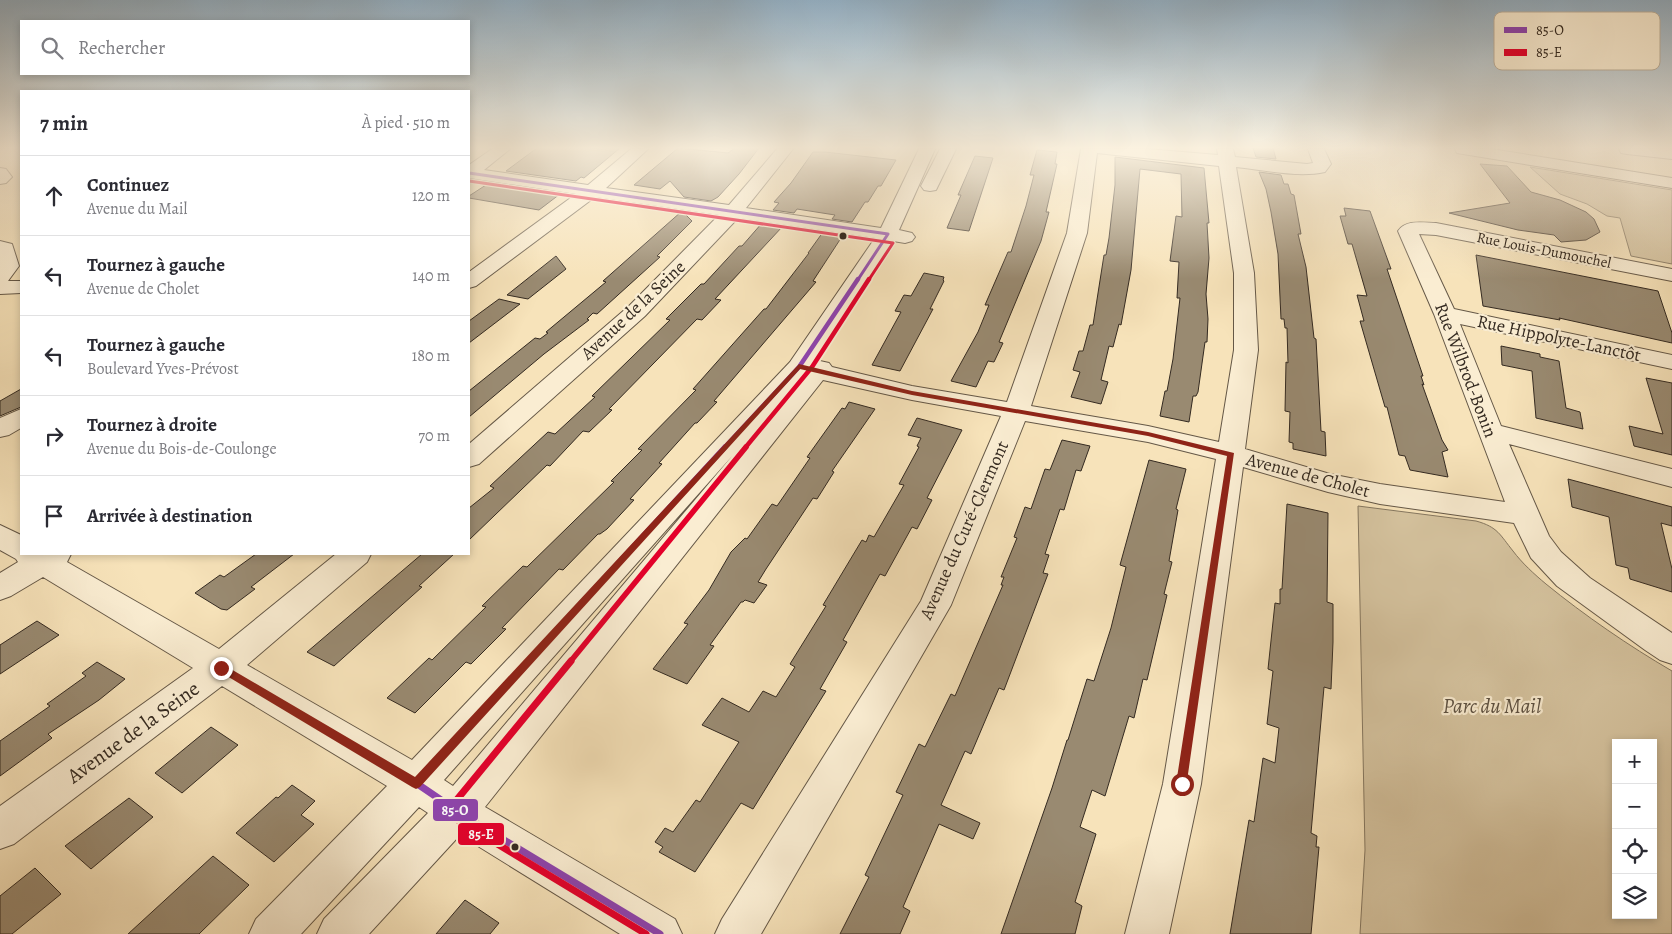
<!DOCTYPE html>
<html lang="fr">
<meta charset="utf-8">
<style>
body{margin:0;font-family:Alegreya,serif;background:#f2f2f3;color:#2b2b33}
.controls{position:absolute;right:15px;bottom:15px;display:grid;overflow:hidden;border-radius:0px;box-shadow:0 2px 8px #0003}
.controls button{width:45px;height:45px;display:grid;place-items:center;padding:0;border:0;border-bottom:1px solid #e1e1e2;background:#fff;color:#2b2b33;font:25px sans-serif}
.stop{position:absolute;width:15px;height:15px;margin:-11px;border:4px solid #8f2418;border-radius:50%;background:#fff}
.stop.end{background:#8f2418;border-color:#fff;box-shadow:0 1px 5px #0008}
.list{margin:0;padding:0;list-style:none}
h2{display:flex;justify-content:space-between;align-items:center;height:65px;margin:0;padding:0 20px;font-size:21px}
h2 small{font-size:16px;font-weight:400;color:#7c7c81}
.list li{display:grid;grid-template-columns:32px 1fr auto;gap:15px;align-items:center;box-sizing:border-box;height:80px;padding:0 20px;border-top:1px solid #e1e1e2}
.list b{display:block;font-size:19px;white-space:nowrap}
.list p{margin:0;font-size:16px;white-space:nowrap;color:#7c7c81}
.list em{font-size:16px;font-style:normal;color:#7c7c81}
.icon{flex:none;width:28px;height:28px;fill:none;stroke:currentColor;stroke-width:2;stroke-linecap:round;stroke-linejoin:round}
.map{position:relative;flex:none;width:1672px;height:934px;overflow:hidden}
.search{position:absolute;background:#fff;box-shadow:0 2px 8px #0003;left:20px;top:20px;width:450px;height:55px;display:flex;align-items:center;gap:12px;box-sizing:border-box;padding:0 18px;border-radius:0px;color:#7c7c81;font-size:19px}
.panel{position:absolute;background:#fff;box-shadow:0 2px 8px #0003;left:20px;top:90px;width:450px;height:465px;border-radius:0px}
.map>svg:first-child{display:block}
.green{fill:#d6c4a0;stroke:#857760;fill-rule:evenodd}
.building{fill:#998a71;stroke:#342a21}
.lines{fill:none;stroke-linecap:round;stroke-linejoin:round}
.minor-casing{stroke:#655847;stroke-width:2}
.minor{fill:#faedd2;fill-rule:evenodd}
.bus-1-far3-casing{stroke:#faedd2;stroke-width:5.5}
.bus-1-far2-casing{stroke:#faedd2;stroke-width:8}
.bus-1-far1-casing{stroke:#faedd2;stroke-width:9}
.bus-1-casing{stroke:#faedd2;stroke-width:11}
.bus-2-far3-casing{stroke:#faedd2;stroke-width:5.5}
.bus-2-far2-casing{stroke:#faedd2;stroke-width:8}
.bus-2-far1-casing{stroke:#faedd2;stroke-width:9}
.bus-2-casing{stroke:#faedd2;stroke-width:11}
.bus-1-far3{stroke:#8e44ad;stroke-width:3}
.bus-1-far2{stroke:#8e44ad;stroke-width:4.5}
.bus-1-far1{stroke:#8e44ad;stroke-width:5.5}
.bus-1{stroke:#8e44ad;stroke-width:7}
.bus-2-far3{stroke:#e4002b;stroke-width:3}
.bus-2-far2{stroke:#e4002b;stroke-width:4.5}
.bus-2-far1{stroke:#e4002b;stroke-width:5.5}
.bus-2{stroke:#e4002b;stroke-width:7}
.route{fill:#8f2418}
.bus-dot{fill:#342a21;stroke:#faedd2;stroke-width:2}
.labels{text-anchor:middle;stroke-width:4.5;stroke-linejoin:round;paint-order:stroke}
.far-street-label{font-size:15px;fill:#342a21;stroke:#faedd2}
.street-label{font-size:18px;fill:#342a21;stroke:#faedd2}
.near-park-label{font-size:21px;font-style:italic;fill:#5c5041;stroke:#faedd2}
.near-street-label{font-size:21px;fill:#342a21;stroke:#faedd2}
.key{fill:#faedd2;stroke:#bfb29d;stroke-width:1}
.key-label{font-size:14px;fill:#342a21}
.line-badge{stroke:#faedd2;stroke-width:2}
.badge-label{font-size:14px;text-anchor:middle;font-weight:bold;fill:#fff}
</style>
<div class="map">
<svg width="1672" height="934" viewBox="0 0 1672 934">
<rect width="100%" height="100%" fill="#f7e3ba"/>
<filter id="stains"><feTurbulence type="fractalNoise" baseFrequency=".004" numOctaves="4"/><feColorMatrix values="0 0 0 0 .2 0 0 0 0 .09 0 0 0 0 .02 0 0 0 .5 -.17"/></filter>
<radialGradient id="worn" r=".72"><stop offset=".6" stop-color="#630" stop-opacity="0"/><stop offset="1" stop-color="#630" stop-opacity=".3"/></radialGradient>
<g class="green">
<path d="M1530 167 1672 190V264L1631 256 1620 218 1607 216 1587 204 1560 194Z"/>
<path d="M1358 506 1476 521C1498 527 1500 535 1513 551 1522 563 1534 574 1546 584 1584 615 1629 646 1672 671V934H1360L1365 850ZM1616 743H1653V915H1616Z"/>
</g>
<g class="building">
<path d="M537 148H620L584 178 581 177 576 181 506 171Z"/>
<path d="M678 148 728 153 735 148H759L739 174 718 197 711 201 684 197 670 181 660 189 634 185Z"/>
<path d="M1253 148H1273L1276 159 1256 157Z"/>
<path d="M1037 150 1057 152 1055 164H1057L1046 212H1049L1041 241 999 342 1003 343 994 362 988 361 976 387 951 381 978 332 989 305H985L1008 252H1011L1026 206 1034 175H1030Z"/>
<path d="M813 152H825L896 160 881 186H878L868 202H865L852 222 832 219 835 215 797 209 794 213 773 210 779 203 774 202 791 183Z"/>
<path d="M975 156 993 158 969 231 947 228 961 195H958Z"/>
<path d="M1115 157 1204 168 1209 223H1207L1209 258 1206 294 1208 319 1207 342H1205L1198 392 1196 396H1193L1189 422 1160 416 1165 391H1167L1173 359 1180 298H1177L1179 262 1170 261 1176 216 1182 217 1181 174 1140 169 1131 270 1121 325 1119 324 1113 347 1109 346 1101 380 1108 382 1101 404 1071 397 1080 372 1073 370 1079 351H1083L1090 325H1093L1104 255H1106L1109 238 1115 185Z"/>
<path d="M1480 164 1507 166 1531 192 1560 200 1586 212 1594 219 1600 232 1586 240 1561 242 1554 235 1518 230 1449 213 1510 203Z"/>
<path d="M1259 172 1281 175 1284 184H1288L1291 194 1294 195 1301 234H1298L1306 267 1314 338 1316 339 1321 431 1325 432 1326 456 1293 449V443L1289 442 1290 412 1285 411 1286 362 1288 363 1287 328H1285L1284 319H1281L1278 254 1271 212 1266 189Z"/>
<path d="M489 183 560 194 539 210 469 198V196Z"/>
<path d="M1344 208 1370 211 1391 269H1387L1423 376H1421L1424 385 1422 384 1442 440 1448 450 1442 452 1448 477 1410 470 1405 456 1399 455 1387 407H1385L1360 321H1364L1357 295 1367 296 1352 244H1348L1340 216H1346Z"/>
<path d="M682 211 692 221 657 256 660 257 597 314 593 313 587 319 589 320 544 354 469 417V391L535 338 540 339 548 333 546 332 606 282 603 281Z"/>
<path d="M762 223 783 226 715 299 721 300 702 320 697 319 609 409 612 410 589 432 583 431 550 466 547 465 469 540V508L494 488 490 486 548 432 555 434 595 397 592 396 670 320 666 319 701 284H704L739 246H742Z"/>
<path d="M823 232 843 235 813 281 816 282 714 401 717 402 697 423H695L659 463 662 464 630 499 634 500 607 529 600 534H598L563 570 559 569 502 628 506 629 471 664 466 662 415 713 387 698 429 658 432 660 486 607 482 606 523 566 527 567 614 482 611 481 642 450 638 449 696 390 693 389 764 309H766L809 253H808Z"/>
<path d="M1476 255 1658 291 1672 333V343L1559 318 1560 320 1483 306Z"/>
<path d="M556 256 566 269 528 299 507 295Z"/>
<path d="M924 273 944 277 943 280 944 281 930 309H933L900 371 872 365 901 312 895 311 904 295 911 296Z"/>
<path d="M499 299 520 304 469 343V321Z"/>
<path d="M1501 346 1540 354V357L1559 361 1566 408 1580 412 1583 429 1536 418 1532 371 1502 365Z"/>
<path d="M1646 378 1672 383V455L1634 446 1629 426 1663 434Z"/>
<path d="M21 389V407L0 416V401Z"/>
<path d="M849 402 875 409 832 471 834 472 817 499 813 498 766 569 758 582 767 585 754 603 745 600 743 602H741L710 645 714 646 687 684 653 669 688 624 684 623 709 590 731 552 745 538 747 539 772 504 777 506 810 458 807 457 842 408 845 409Z"/>
<path d="M917 418 962 430 927 498 932 500 917 529 912 527 885 576 880 574 843 640 847 642 820 689 826 691 753 809 741 803 695 872 659 852 663 847 655 842 665 828 673 832 696 800 700 802 739 742 702 725 722 698 749 712 763 691 776 697 795 667 790 664 826 606 823 605 862 540 866 542 869 535 874 537 904 485 899 484 919 447 917 446 921 438 908 435Z"/>
<path d="M1062 440 1090 446 1081 471 1076 470 1064 510 1060 509 1045 554 1049 555 1043 573 1048 574 1004 690 999 688 971 754 965 751 941 805 980 823 973 839 939 824 903 907 910 911 900 934H840L869 877 865 875 903 795 896 792 919 744 925 747 951 694 955 696 1003 585H1001L1004 577H1001L1017 538 1014 537 1025 507 1031 509 1045 469 1050 470Z"/>
<path d="M1149 460 1186 469 1176 509 1178 510 1169 561 1172 562 1164 594 1167 595 1147 680 1143 679 1134 718 1129 716 1105 796 1092 790 1080 827 1096 834 1075 902 1082 906 1075 934H1001L1052 788 1067 740H1068L1087 679 1094 681 1111 628 1126 567 1120 565Z"/>
<path d="M1568 479 1672 507V526L1661 523 1672 569V592L1630 579 1628 568 1616 565 1609 517 1572 507Z"/>
<path d="M1287 504 1328 513 1327 602 1333 604V642L1331 689 1324 687 1311 833 1317 836 1316 847H1319L1311 934H1230L1249 820 1254 822 1263 758 1275 763 1279 728 1267 724 1273 671 1268 669 1275 603 1280 604V589H1282Z"/>
<path d="M256 554H294L251 587 255 589 227 610 221 609 195 593 220 575 224 577Z"/>
<path d="M422 554H454L419 586 422 587 334 666 307 652Z"/>
<path d="M37 621 59 635 0 674V645Z"/>
<path d="M97 662 125 679 99 700 48 734 52 738 0 776V741L50 706 47 704 86 676 82 673Z"/>
<path d="M211 727 238 745 182 793 155 773Z"/>
<path d="M292 785 315 801 301 815 314 824 274 862 236 833 276 797 278 798Z"/>
<path d="M129 798 153 817 91 869 65 846Z"/>
<path d="M213 856 249 885 199 934H128Z"/>
<path d="M35 868 61 894 12 934H0V896Z"/>
<path d="M465 900 499 923 490 934H436Z"/>
</g>
<g class="lines">
<g class="minor-casing">
<g id="minor">
<path d="M492 149H510L484 170 588 185 631 149H648L606 188 729 205 777 149H793L746 208 881 228 919 149H935L899 230 912 233 915 237 912 241 905 243 893 241 814 362 820 361 829 363 832 367 912 386 1007 402 1067 233 1081 149H1147L1218 155 1217 149H1233L1235 157 1307 164 1313 163 1308 149H1324L1331 164 1325 172C1298 178 1264 170 1236 167L1254 273 1258 350 1245 449 1330 474 1380 484 1505 502 1434 314 1398 231C1406 219 1424 223 1436 223L1672 269V281L1436 235 1419 234 1454 309 1672 355V369L1460 324 1501 426 1672 469V487L1509 444 1549 536 1561 552 1590 578 1672 633V664L1660 660 1645 650 1557 586 1531 558 1514 523 1380 504 1328 492 1243 467 1201 784 1169 934H1125L1163 784 1216 459 1148 442 1025 421 951 605 761 934H715L722 919 921 601 1001 416 912 400 823 380 485 807 675 919 682 934H620L460 835 369 934H317L324 919 428 813 419 807 301 934H249L256 919 387 786 222 686 14 844 0 849V806L193 668 43 577 11 596 0 600V573L18 562 16 559 0 550V525L21 535V554H71L67 562 219 649 336 554H371L367 562 247 665 412 760 790 362 875 238 738 218 645 316 479 464 469 467V444L629 306 719 215 595 197 476 286 469 288V272L576 194 469 178V165ZM1097 153 1219 166 1234 273V350L1219 442 1148 426 1031 406 1087 233ZM733 455 453 786 444 780Z"/>
<path d="M940 149H956L936 190 930 191 924 190 921 186Z"/>
<path d="M1455 149H1491L1672 178V188L1463 154 1457 153Z"/>
<path d="M1619 149H1672V159L1627 154 1621 153Z"/>
<path d="M0 168 6 169 12 177 6 183 0 184Z"/>
<path d="M0 241 12 244 19 266 8 281H21V293L0 294Z"/>
<path d="M21 409V428L9 435 0 437V418Z"/>
</g>
</g>
<use href="#minor" class="minor"/>
<g class="bus-1-far3-casing">
<path id="bus-1-far3" d="M469 173 888 234 857 281"/>
</g>
<g class="bus-1-far2-casing">
<path id="bus-1-far2" d="M724 448 799 367 858 279"/>
</g>
<g class="bus-1-far1-casing">
<path id="bus-1-far1" d="M527 662 725 447"/>
</g>
<g class="bus-1-casing">
<path id="bus-1" d="M529 661 416 783 466 817 660 934"/>
</g>
<g class="bus-2-far3-casing">
<path id="bus-2-far3" d="M469 181 893 243 868 281"/>
</g>
<g class="bus-2-far2-casing">
<path id="bus-2-far2" d="M745 448 812 367 869 279"/>
</g>
<g class="bus-2-far1-casing">
<path id="bus-2-far1" d="M570 662 746 447"/>
</g>
<g class="bus-2-casing">
<path id="bus-2" d="M571 661 450 808V813L453 817 646 934"/>
</g>
<use href="#bus-1-far3" class="bus-1-far3"/>
<use href="#bus-1-far2" class="bus-1-far2"/>
<use href="#bus-1-far1" class="bus-1-far1"/>
<use href="#bus-1" class="bus-1"/>
<use href="#bus-2-far3" class="bus-2-far3"/>
<use href="#bus-2-far2" class="bus-2-far2"/>
<use href="#bus-2-far1" class="bus-2-far1"/>
<use href="#bus-2" class="bus-2"/>
</g>
<linearGradient id="sky" x2="0" y2="1"><stop stop-color="#93aec1"/><stop offset="0.53" stop-color="#fbf2e0"/><stop offset="1" stop-color="#fbf2e0" stop-opacity="0"/></linearGradient>
<rect width="1672" height="279" fill="url(#sky)"/>
<path class="route" d="M799 364 912 391 1148 432 1234 453 1186 788 1182 789 1178 788 1176 784 1227 456 1148 436 912 395 800 369 420 787 416 789 412 787 217 670V665H224L415 777Z"/>
<g class="bus-dot">
<circle cx="843" cy="236" r="4.5"/>
<circle cx="515" cy="847" r="4.5"/>
</g>
<g class="labels">
<g class="far-street-label">
<text transform="translate(1544 250) rotate(11)" y="5">Rue Louis-Dumouchel</text>
</g>
<g class="street-label">
<text transform="translate(633 310) rotate(-43)" y="6">Avenue de la Seine</text>
<text transform="translate(1559 338) rotate(12)" y="6">Rue Hippolyte-Lanctôt</text>
<text transform="translate(1466 370) rotate(69)" y="6">Rue Wilbrod-Bonin</text>
<text transform="translate(1308 475) rotate(15)" y="6">Avenue de Cholet</text>
<text transform="translate(964 530) rotate(-66)" y="6">Avenue du Curé-Clermont</text>
</g>
<g class="near-park-label">
<text x="1492" y="713">Parc du Mail</text>
</g>
<g class="near-street-label">
<text transform="translate(133 732) rotate(-36)" y="7">Avenue de la Seine</text>
</g>
</g>
<rect x="1494" y="12" width="166" height="58" rx="8" class="key"/>
<rect x="1504" y="27" width="23" height="6" fill="#8e44ad"/>
<rect x="1504" y="49" width="23" height="7" fill="#e4002b"/>
<g class="key-label">
<text x="1536" y="35">85-O</text>
<text x="1536" y="57">85-E</text>
</g>
<g class="line-badge">
<rect x="432" y="798" width="47" height="24" rx="5" fill="#8e44ad"/>
<rect x="457" y="822" width="48" height="24" rx="5" fill="#e4002b"/>
</g>
<g class="badge-label">
<text x="455" y="815">85-O</text>
<text x="481" y="839">85-E</text>
</g>
<rect width="100%" height="100%" filter="url(#stains)"/>
<rect width="100%" height="100%" fill="url(#worn)"/>
</svg>
<div class="controls">
<button>+</button>
<button>−</button>
<button><svg class="icon" aria-label="locate" viewBox="0 0 24 24"><circle cx="12" cy="12" r="6"/><path d="M12 2v4M12 18v4M2 12h4M18 12h4"/></svg></button>
<button><svg class="icon" aria-label="layers" viewBox="0 0 24 24"><path d="M12 4l9 5-9 5-9-5zM3 14l9 5 9-5"/></svg></button>
</div>
<div class="stop" style="left:1182px;top:784px"></div>
<div class="stop end" style="left:221px;top:668px"></div>
<div class="search"><svg class="icon" aria-label="search" viewBox="0 0 24 24"><circle cx="10" cy="10" r="6"/><path d="M15 15l6 6"/></svg>Rechercher</div>
<section class="panel">
<h2>7 min<small>À pied · 510 m</small></h2>
<ul class="list">
<li><svg class="icon" aria-label="ahead" viewBox="0 0 24 24"><path d="M12 20V5M6 11l6-6 6 6"/></svg><div><b>Continuez</b><p>Avenue du Mail</p></div><em>120 m</em></li>
<li><svg class="icon" aria-label="left" viewBox="0 0 24 24"><path d="M17 20v-9H6M10 6l-5 5 5 5"/></svg><div><b>Tournez à gauche</b><p>Avenue de Cholet</p></div><em>140 m</em></li>
<li><svg class="icon" aria-label="left" viewBox="0 0 24 24"><path d="M17 20v-9H6M10 6l-5 5 5 5"/></svg><div><b>Tournez à gauche</b><p>Boulevard Yves-Prévost</p></div><em>180 m</em></li>
<li><svg class="icon" aria-label="right" viewBox="0 0 24 24"><path d="M7 20v-9h11M14 6l5 5-5 5"/></svg><div><b>Tournez à droite</b><p>Avenue du Bois-de-Coulonge</p></div><em>70 m</em></li>
<li><svg class="icon" aria-label="arrive" viewBox="0 0 24 24"><path d="M6 21V4h12l-3 4 3 4H6"/></svg><div><b>Arrivée à destination</b></div></li>
</ul>
</section>
</div>
